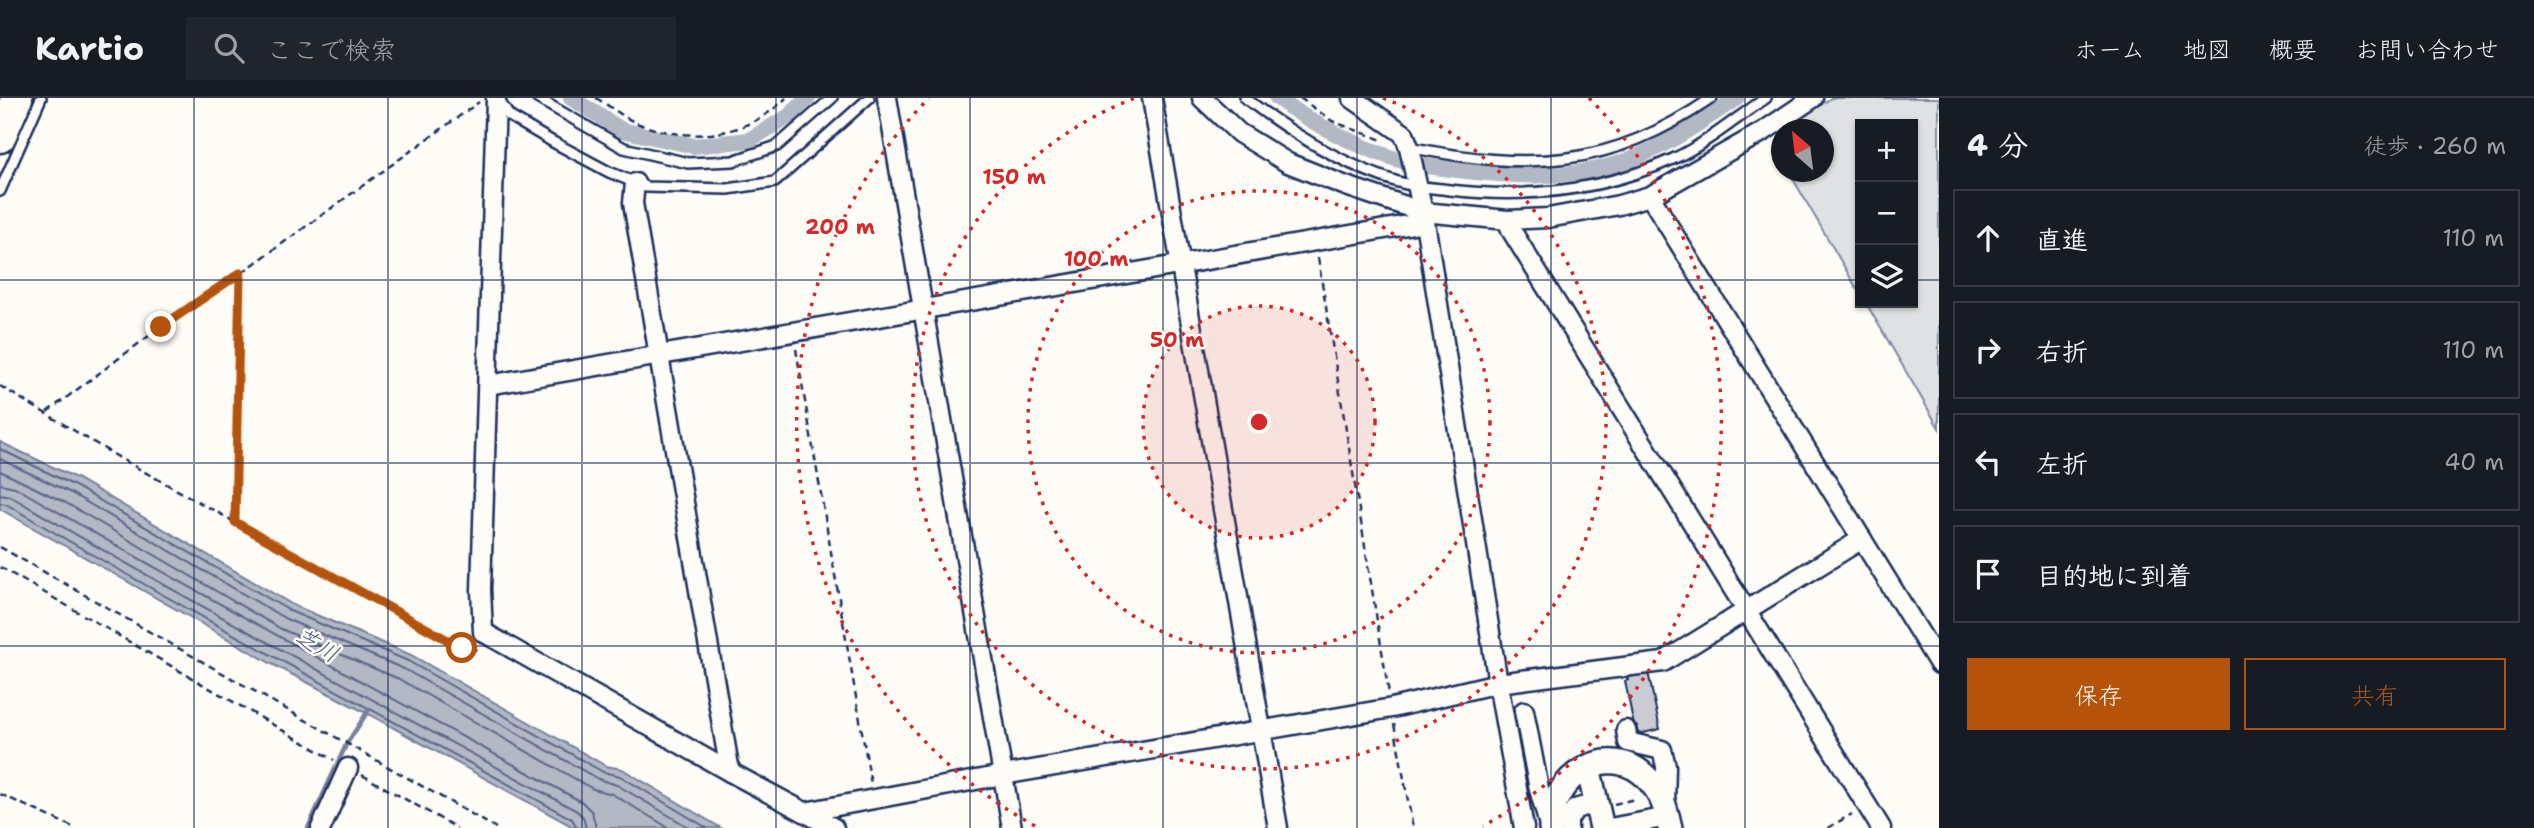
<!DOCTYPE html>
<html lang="ja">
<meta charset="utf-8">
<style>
body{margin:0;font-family:"Shantell Sans","Klee One",sans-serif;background:#20242c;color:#f1f3f6}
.controls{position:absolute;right:21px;top:21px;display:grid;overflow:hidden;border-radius:0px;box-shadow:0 2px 5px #0004}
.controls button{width:63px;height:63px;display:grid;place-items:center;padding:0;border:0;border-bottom:2px solid #363941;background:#171b24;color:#f1f3f6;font:35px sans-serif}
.compass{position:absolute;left:1771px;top:21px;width:63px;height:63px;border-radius:50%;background:#171b24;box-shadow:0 2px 5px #0004;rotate:332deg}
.stop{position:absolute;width:21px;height:21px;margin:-16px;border:5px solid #b45309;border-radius:50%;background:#fff}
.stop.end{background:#b45309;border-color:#fff;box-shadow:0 2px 7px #0008}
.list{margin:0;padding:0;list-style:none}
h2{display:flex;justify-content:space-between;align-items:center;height:91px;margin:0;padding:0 28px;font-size:30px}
h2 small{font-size:23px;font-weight:400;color:#9ea1a6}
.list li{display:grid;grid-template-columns:46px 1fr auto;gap:21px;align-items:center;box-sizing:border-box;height:98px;margin:0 14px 14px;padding:0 14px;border:2px solid #363941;border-radius:0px}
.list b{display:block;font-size:26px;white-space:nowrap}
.list em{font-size:23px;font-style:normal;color:#9ea1a6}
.actions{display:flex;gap:14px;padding:21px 28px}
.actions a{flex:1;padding:16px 0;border:2px solid #b45309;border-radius:0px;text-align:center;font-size:24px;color:#b45309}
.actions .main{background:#b45309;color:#fff}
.icon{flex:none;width:38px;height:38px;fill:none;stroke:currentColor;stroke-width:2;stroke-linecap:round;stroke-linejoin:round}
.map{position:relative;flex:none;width:1939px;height:730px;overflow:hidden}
header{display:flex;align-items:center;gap:42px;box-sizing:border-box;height:98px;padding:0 35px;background:#171b24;border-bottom:2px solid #363941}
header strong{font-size:33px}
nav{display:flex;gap:38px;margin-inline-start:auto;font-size:24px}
.search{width:490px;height:63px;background:#20242c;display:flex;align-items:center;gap:18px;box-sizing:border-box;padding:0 24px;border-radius:0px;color:#9ea1a6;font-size:26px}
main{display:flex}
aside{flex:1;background:#171b24}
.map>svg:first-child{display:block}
.green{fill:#e0e1e3;stroke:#7e88a0;stroke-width:2}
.water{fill:#b3b8c5;stroke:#76819c;stroke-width:2}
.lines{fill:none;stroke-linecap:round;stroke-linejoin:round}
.shore{stroke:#586687;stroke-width:2}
.stream{stroke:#76819c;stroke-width:4.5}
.canal{stroke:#b3b8c5;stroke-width:16}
.building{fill:#c9ccd3;stroke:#1b2f5e;stroke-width:2}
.service-casing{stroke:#1b2f5e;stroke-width:14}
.minor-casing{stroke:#1b2f5e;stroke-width:23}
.tertiary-casing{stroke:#1b2f5e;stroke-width:28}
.trunk-casing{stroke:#1b2f5e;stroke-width:35}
.path{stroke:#1b2f5e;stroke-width:2.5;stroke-dasharray:7 5;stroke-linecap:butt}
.service{stroke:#fdfcf7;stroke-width:9}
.minor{stroke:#fdfcf7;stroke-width:18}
.tertiary{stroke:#fdfcf7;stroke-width:23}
.trunk{stroke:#fdfcf7;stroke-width:30}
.route{stroke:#b45309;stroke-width:9}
.grid{fill:none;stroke:#1b2f5e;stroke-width:2;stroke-opacity:0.55}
.ring{fill:none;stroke:#d62828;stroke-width:3.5;stroke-dasharray:3.5 7}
.labels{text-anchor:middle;stroke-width:5;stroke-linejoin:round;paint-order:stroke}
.water-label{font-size:23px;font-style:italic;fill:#49587d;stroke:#fdfcf7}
.centre{fill:#d62828;stroke:#fdfcf7;stroke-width:3.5}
.ring-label{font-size:21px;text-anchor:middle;font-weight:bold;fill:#d62828;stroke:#fdfcf7;stroke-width:5;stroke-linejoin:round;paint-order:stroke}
</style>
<header>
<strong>Kartio</strong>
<div class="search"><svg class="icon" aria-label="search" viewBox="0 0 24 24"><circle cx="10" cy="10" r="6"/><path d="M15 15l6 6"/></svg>ここで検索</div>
<nav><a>ホーム</a><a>地図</a><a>概要</a><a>お問い合わせ</a></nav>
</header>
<main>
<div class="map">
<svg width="1939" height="730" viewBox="0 0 1939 730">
<rect width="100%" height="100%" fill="#fdfcf7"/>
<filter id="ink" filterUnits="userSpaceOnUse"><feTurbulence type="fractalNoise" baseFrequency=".0143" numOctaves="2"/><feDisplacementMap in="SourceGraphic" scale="14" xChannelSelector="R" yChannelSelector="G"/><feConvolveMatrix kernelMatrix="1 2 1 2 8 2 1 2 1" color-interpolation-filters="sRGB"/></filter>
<g filter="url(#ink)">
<path class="green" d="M1831 0H1939V330L1866 205H1913V26H1860V196L1789 74H1824V32L1786 31Z"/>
<path class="water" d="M0 344 78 381 293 507 411 557 606 668 622 671 721 730H575L374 619 272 566 0 411Z"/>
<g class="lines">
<g class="shore">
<path d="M0 351 75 388 290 513 408 563 603 674 620 678 707 730"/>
<path d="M0 361 71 395 286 521 404 571 598 681 617 687 690 730"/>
<path d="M0 373 66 405 281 531 399 581 593 691 612 696 669 730"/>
<path d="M0 386 15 389C201 498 392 600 582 704L592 714 596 730"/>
<path d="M0 396 10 398C196 508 387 609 577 713L583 719 586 730"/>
<path d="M0 405 6 406C192 517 383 617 572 721L577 730"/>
</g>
<path class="stream" d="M308 730 346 647 368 613"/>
<g class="canal">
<path d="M571 0 622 32 694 48 749 42 788 19 808 0"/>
<path d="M1277 0C1307 23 1355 47 1390 59 1412 67 1435 69 1458 72 1513 79 1573 82 1626 63 1667 48 1701 24 1737 0"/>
</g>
</g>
<path class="building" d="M1648 574 1660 631 1639 636 1637 628 1634 629 1636 636 1633 637 1630 623H1633L1625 583 1628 582 1627 579Z"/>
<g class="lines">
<g class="service-casing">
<g id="service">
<path d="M537 0 624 50 688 65 733 63 777 48 832 0"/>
<path d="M1245 0C1291 35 1342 67 1398 84 1415 89 1433 90 1450 92 1527 101 1602 93 1673 61 1706 46 1736 20 1766 0"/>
<path d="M498 1 509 18 553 44 609 74 646 89 728 91 775 84 869 0"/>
<path d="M1409 49C1529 73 1609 71 1712 0"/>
<path d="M0 93 41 0"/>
</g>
</g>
<g class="minor-casing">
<g id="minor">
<path d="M496 0 481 492 483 534 730 674 834 730"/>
<path d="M887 0 1012 730"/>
<path d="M1152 0 1278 730"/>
<path d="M1202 0 1239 35 1288 65 1346 88 1423 114 1508 122 1548 120 1619 107 1650 98 1939 566"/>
<path d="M1352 0 1404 36 1409 49 1425 124 1498 585 1524 730"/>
<path d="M635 85 633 105 730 674"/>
<path d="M1650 98 1764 33 1813 0"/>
<path d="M1508 122 1511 132 1881 730"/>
<path d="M488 287 1425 124"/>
<path d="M1524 613 1539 691 1549 727"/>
<path d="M1626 632 1628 644 1662 652 1666 668 1665 708"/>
<path d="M805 714 1003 677 1392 610 1498 585 1663 564 1862 441"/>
<path d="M321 730 348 670"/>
<path d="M1568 730V722L1575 711 1596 705"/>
<path d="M1610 730 1668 719"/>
</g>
</g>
<g class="tertiary-casing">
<g id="tertiary">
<path d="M1588 669 1602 730"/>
<path d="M1551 730C1548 679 1610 640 1648 681 1662 695 1666 711 1670 730"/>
</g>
</g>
<g class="trunk-casing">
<path id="trunk" d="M0 39 17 0"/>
</g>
<g class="path">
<path d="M596 0C610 8 624 20 639 26 690 45 746 40 786 0"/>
<path d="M1300 0 1332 23 1382 42"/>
<path d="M1318 160 1389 596"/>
<path d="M796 251 871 686"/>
<path d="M0 288 123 362 462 550 475 552 478 550"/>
<path d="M47 314 161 229 208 199 479 4"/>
<path d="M235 424 240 175"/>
<path d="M0 449 496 730"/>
<path d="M0 469 334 662"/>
<path d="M1394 626 1413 730"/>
<path d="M362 677 457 730"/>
<path d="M0 696 75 730"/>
<path d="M1614 706 1631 702 1634 696"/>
<path d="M1828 730 1852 716"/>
</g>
<use href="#service" class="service"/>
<use href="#minor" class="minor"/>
<use href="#tertiary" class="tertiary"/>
<use href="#trunk" class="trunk"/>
</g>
</g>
<g class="lines" filter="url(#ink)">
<path class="route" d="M161 229 240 175 235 424 462 550"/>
</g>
<path class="grid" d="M194 0V730M388 0V730M582 0V730M776 0V730M970 0V730M1163 0V730M1357 0V730M1551 0V730M1745 0V730M0 182H1860M1913 182H1939M0 365H1939M0 548H1939"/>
<circle cx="1259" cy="324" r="116" fill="#d62828" fill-opacity=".12"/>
<g class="ring">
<circle cx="1259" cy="324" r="116"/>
<circle cx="1259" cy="324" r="231"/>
<path d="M1383 0A347 347 0 1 1 1135 0"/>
<path d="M1035 728A462 462 0 0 1 929 0M1589 0A462 462 0 0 1 1483 728"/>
</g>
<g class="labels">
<g class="water-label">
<text transform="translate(317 547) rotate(29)" y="8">芝川</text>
</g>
</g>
<circle cx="1259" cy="324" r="10" class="centre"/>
<g class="ring-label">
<text x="1014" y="86">150 m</text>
<text x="840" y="136">200 m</text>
<text x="1096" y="168">100 m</text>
<text x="1177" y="249">50 m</text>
</g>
</svg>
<div class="controls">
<button>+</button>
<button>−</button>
<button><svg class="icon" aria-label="layers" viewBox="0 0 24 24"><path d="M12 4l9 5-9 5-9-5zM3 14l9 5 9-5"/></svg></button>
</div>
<svg class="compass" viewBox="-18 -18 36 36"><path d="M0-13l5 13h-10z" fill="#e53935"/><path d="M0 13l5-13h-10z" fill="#9ea1a6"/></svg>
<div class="stop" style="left:462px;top:550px"></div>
<div class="stop end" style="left:161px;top:229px"></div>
</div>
<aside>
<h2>4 分<small>徒歩 · 260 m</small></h2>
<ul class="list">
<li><svg class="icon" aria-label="ahead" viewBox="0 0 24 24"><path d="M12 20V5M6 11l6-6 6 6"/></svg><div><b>直進</b></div><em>110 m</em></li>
<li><svg class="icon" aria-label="right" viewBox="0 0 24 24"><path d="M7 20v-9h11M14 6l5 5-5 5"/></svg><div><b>右折</b></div><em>110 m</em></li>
<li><svg class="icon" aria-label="left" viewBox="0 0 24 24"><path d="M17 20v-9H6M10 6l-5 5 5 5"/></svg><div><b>左折</b></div><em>40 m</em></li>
<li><svg class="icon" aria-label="arrive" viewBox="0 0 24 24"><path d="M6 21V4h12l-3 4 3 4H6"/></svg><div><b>目的地に到着</b></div></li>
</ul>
<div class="actions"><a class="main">保存</a><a>共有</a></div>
</aside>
</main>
